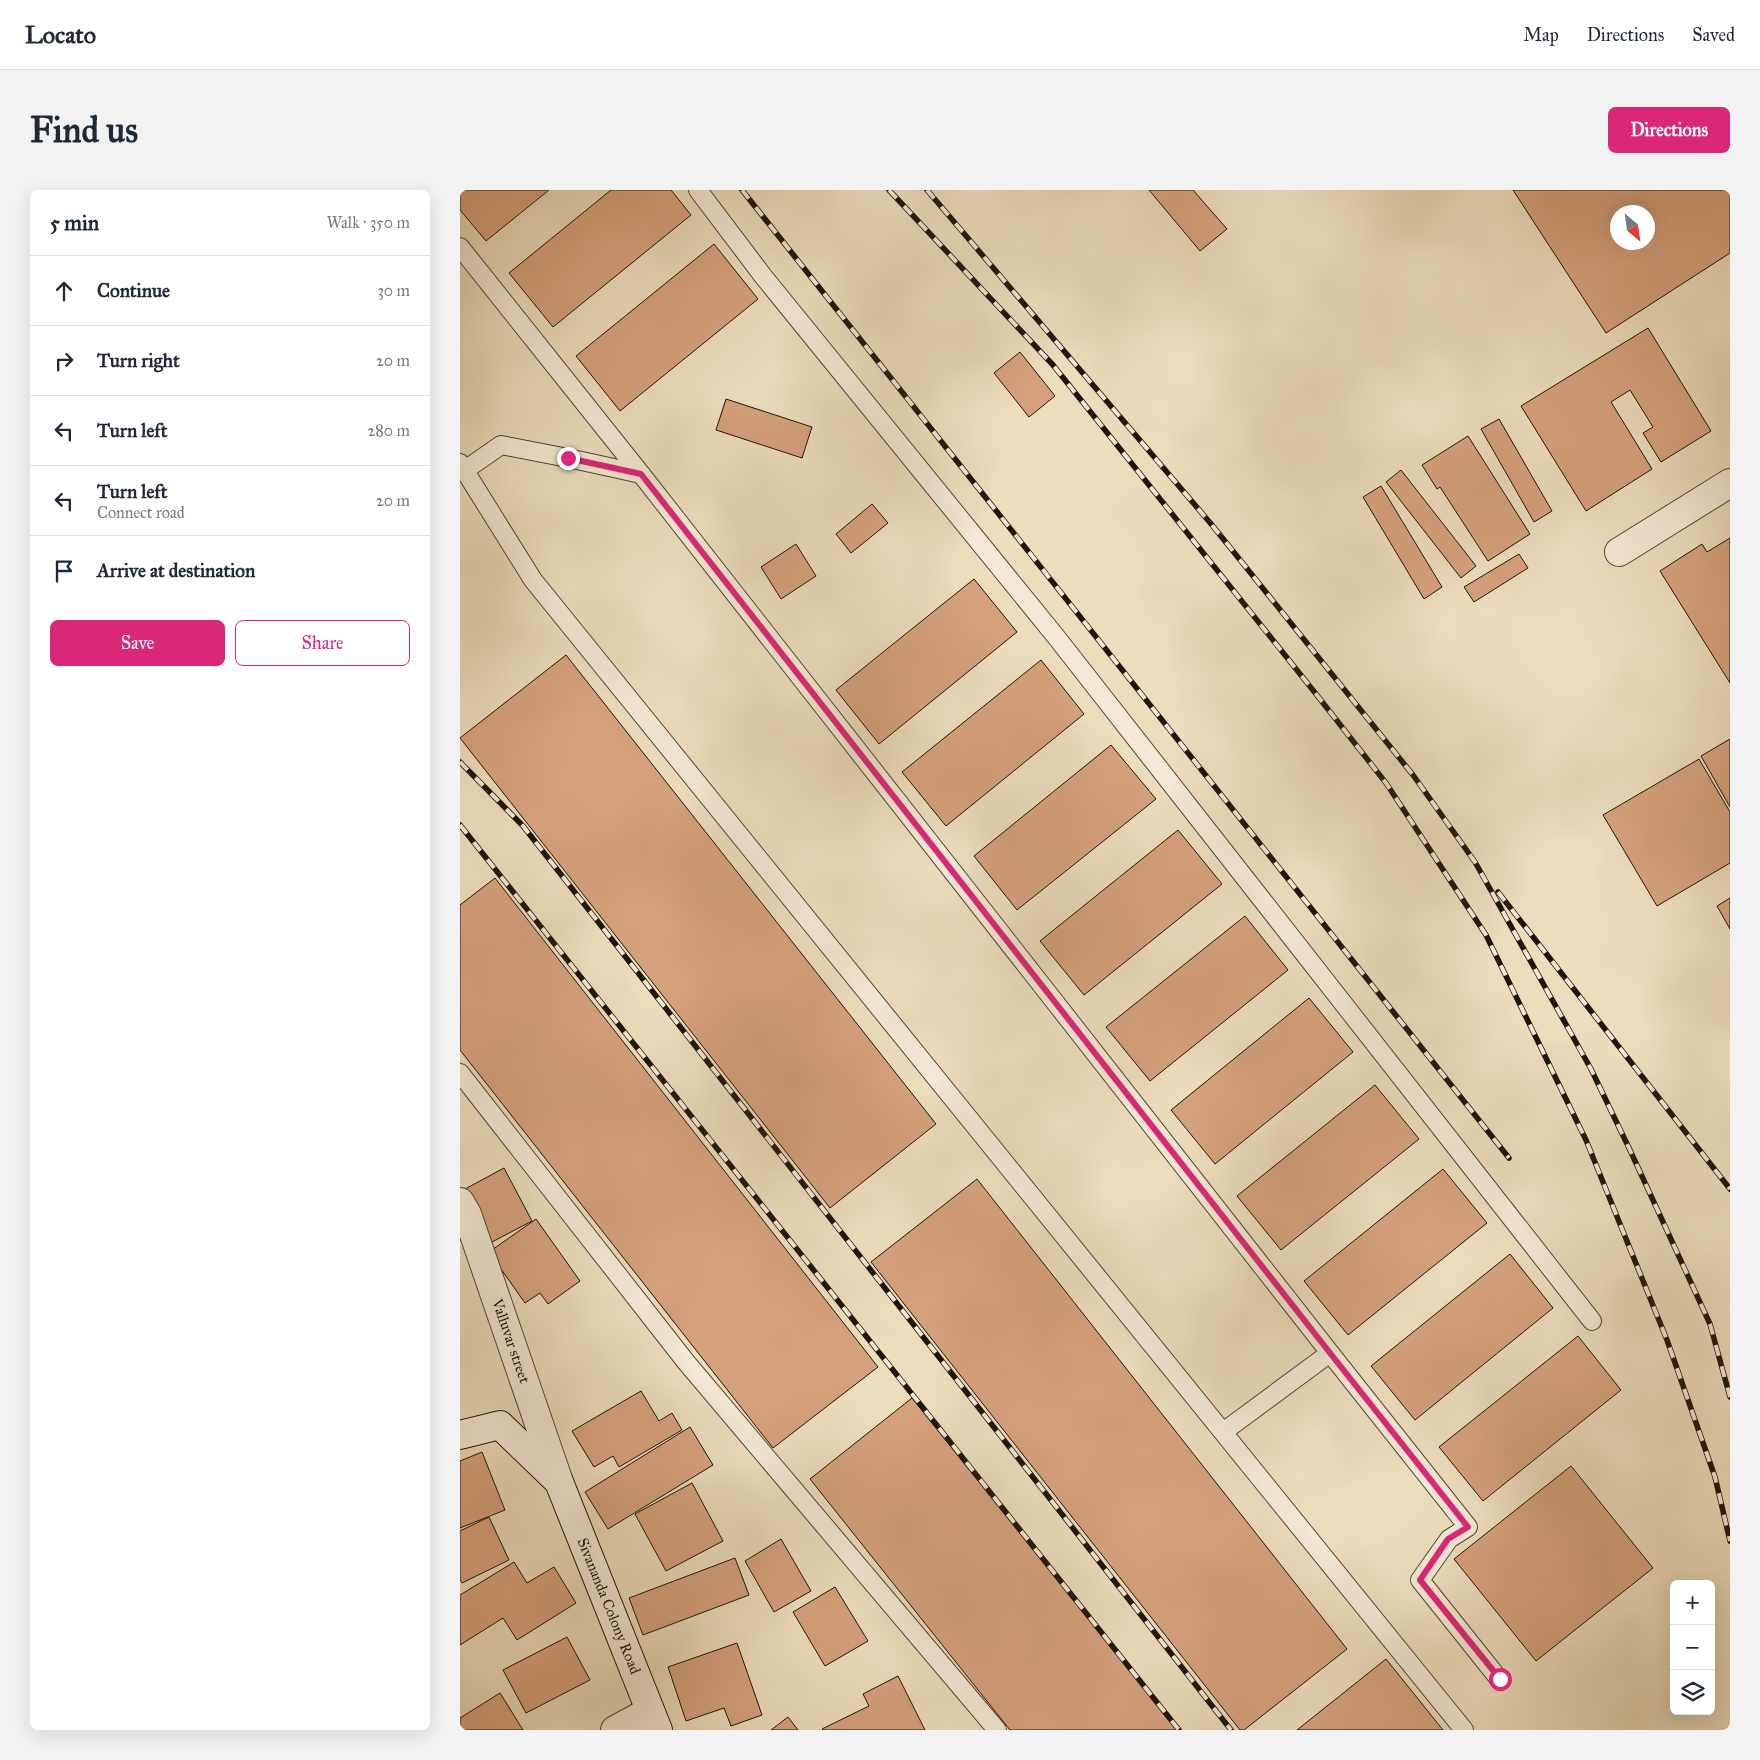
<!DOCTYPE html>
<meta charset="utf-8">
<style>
body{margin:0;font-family:"IM FELL Great Primer",serif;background:#f2f2f3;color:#1f2937}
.controls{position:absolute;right:15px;bottom:15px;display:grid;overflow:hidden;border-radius:8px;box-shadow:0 5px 20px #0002}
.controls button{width:45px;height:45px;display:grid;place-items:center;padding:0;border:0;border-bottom:1px solid #e0e1e3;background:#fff;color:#1f2937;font:25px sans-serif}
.compass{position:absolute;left:1150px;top:15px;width:45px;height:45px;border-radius:50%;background:#fff;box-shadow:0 5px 20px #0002;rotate:151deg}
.stop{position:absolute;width:15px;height:15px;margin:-11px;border:4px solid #db2777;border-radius:50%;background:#fff}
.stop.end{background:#db2777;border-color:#fff;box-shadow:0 1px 5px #0008}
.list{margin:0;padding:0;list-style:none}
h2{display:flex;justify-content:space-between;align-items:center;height:65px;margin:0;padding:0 20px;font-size:21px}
h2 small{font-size:16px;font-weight:400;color:#747a83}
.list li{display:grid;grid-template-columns:32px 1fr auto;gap:15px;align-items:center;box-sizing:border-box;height:70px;padding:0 20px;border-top:1px solid #e0e1e3}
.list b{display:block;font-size:19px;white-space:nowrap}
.list p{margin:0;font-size:16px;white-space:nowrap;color:#747a83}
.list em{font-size:16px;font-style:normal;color:#747a83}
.actions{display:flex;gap:10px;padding:15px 20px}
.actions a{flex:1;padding:11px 0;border:1px solid #db2777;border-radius:8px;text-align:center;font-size:18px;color:#db2777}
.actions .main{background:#db2777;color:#fff}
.icon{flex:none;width:28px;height:28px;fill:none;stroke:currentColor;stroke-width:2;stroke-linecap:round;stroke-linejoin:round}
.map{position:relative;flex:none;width:1270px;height:1540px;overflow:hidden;border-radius:8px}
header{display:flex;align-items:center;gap:30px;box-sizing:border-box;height:70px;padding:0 25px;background:#fff;border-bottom:1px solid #e0e1e3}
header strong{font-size:24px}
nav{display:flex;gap:28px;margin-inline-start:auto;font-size:18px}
.intro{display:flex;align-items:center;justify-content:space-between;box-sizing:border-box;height:120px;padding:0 30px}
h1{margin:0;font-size:35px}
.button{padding:12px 22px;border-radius:8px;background:#db2777;color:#fff;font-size:18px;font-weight:700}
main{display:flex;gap:30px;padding:0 30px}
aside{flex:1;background:#fff;border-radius:8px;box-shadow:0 5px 20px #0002}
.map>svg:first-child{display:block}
.building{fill:#d5a17d;stroke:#1e140b;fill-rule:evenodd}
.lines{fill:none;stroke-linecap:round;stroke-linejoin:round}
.lane-casing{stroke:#524638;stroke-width:20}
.street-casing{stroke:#524638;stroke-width:30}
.secondary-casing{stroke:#1e140b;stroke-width:30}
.lane{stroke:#f3e9d4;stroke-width:18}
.street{stroke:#f3e9d4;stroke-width:28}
.secondary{stroke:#f3e9d4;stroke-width:28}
.rail-casing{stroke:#1e140b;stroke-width:5.5}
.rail{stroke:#f3e9d4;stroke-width:4;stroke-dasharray:11;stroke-linecap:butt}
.route{stroke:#db2777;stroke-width:6}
.labels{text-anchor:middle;stroke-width:4;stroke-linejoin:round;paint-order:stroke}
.street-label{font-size:15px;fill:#1e140b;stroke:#f3e9d4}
</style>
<header>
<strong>Locato</strong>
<nav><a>Map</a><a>Directions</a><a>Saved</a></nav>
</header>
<div class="intro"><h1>Find us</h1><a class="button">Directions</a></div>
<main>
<aside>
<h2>5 min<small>Walk · 350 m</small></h2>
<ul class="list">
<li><svg class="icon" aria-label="ahead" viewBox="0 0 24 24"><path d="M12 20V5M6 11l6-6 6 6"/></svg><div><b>Continue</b></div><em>30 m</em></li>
<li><svg class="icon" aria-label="right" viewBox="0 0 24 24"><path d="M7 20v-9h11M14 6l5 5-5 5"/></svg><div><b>Turn right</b></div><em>20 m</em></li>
<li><svg class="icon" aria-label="left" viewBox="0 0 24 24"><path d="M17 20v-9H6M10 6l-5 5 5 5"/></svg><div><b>Turn left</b></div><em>280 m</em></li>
<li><svg class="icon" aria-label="left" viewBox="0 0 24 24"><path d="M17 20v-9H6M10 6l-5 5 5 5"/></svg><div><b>Turn left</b><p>Connect road</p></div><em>20 m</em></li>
<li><svg class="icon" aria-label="arrive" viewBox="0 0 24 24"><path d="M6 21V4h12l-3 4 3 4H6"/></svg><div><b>Arrive at destination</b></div></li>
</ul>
<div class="actions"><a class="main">Save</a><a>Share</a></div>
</aside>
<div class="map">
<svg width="1270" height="1540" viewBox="0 0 1270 1540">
<rect width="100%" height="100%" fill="#ecddbd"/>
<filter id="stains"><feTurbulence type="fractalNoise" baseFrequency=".004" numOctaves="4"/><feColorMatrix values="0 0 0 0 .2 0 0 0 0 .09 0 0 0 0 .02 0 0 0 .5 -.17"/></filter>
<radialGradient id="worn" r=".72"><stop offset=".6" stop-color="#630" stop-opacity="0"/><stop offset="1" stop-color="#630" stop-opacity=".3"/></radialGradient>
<g class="building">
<path d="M0 0H89L26 51 0 20Z"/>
<path d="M151 0H211L231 25 93 137 49 83Z"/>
<path d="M689 0H733L767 39 740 61Z"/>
<path d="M1053 0H1270V63L1146 143ZM1158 22H1188V52H1158Z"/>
<path d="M254 54 298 109 160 221 116 166Z"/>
<path d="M1188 138 1251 241 1201 272 1183 243 1193 237 1170 200 1151 212 1192 279 1126 321 1061 216Z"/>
<path d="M560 162 595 206 569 227 534 183Z"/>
<path d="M266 209 352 237 342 268 256 240Z"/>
<path d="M1039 229 1092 321 1074 332 1021 239Z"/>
<path d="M1008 246 1070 344 1028 371 980 297 977 299 962 275Z"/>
<path d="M941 280 1016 376 1001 388 926 292Z"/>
<path d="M921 296 982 397 964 409 903 307Z"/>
<path d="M412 314 428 333 391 363 376 344Z"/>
<path d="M1270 348V493L1200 381 1242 354 1247 362Z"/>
<path d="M336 354 356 386 321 409 301 377Z"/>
<path d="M1059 364 1068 378 1014 412 1004 397Z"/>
<path d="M514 389 557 442 419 554 376 500Z"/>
<path d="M106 465 476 934 370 1018 0 548Z"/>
<path d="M581 470 624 524 486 636 442 582Z"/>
<path d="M1270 549V617L1241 566Z"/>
<path d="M651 555 696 609 557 720 514 666Z"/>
<path d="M1239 569 1270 622V673L1197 716 1143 625Z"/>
<path d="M718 640 762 694 624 805 580 751Z"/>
<path d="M35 688 418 1177 313 1258 0 860V715Z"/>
<path d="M1270 708V739L1257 716Z"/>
<path d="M785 726 828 780 690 891 646 837Z"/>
<path d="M849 808 893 862 755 974 711 920Z"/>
<path d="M915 895 959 949 821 1060 777 1006Z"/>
<path d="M44 978 72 1031 32 1052 5 999Z"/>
<path d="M983 979 1027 1033 888 1145 844 1091Z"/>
<path d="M517 989 887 1459 784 1540H780L411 1072Z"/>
<path d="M76 1029 120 1091 88 1114 80 1103 65 1113 29 1062Z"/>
<path d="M1050 1064 1093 1118 955 1230 911 1176Z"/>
<path d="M1118 1146 1161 1200 1023 1311 979 1257Z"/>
<path d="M181 1201 199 1231 212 1223 222 1240 159 1277 153 1266 134 1277 112 1241Z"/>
<path d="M452 1208 717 1540H550L350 1289Z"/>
<path d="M230 1237 253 1275 148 1339 125 1302Z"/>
<path d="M22 1262 45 1320 0 1338V1271Z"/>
<path d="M1111 1276 1193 1378 1076 1471 994 1369Z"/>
<path d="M232 1293 263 1351 206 1381 175 1324Z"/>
<path d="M29 1327 49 1370 2 1393 0 1390V1341Z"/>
<path d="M321 1349 351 1401 314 1422 285 1371Z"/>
<path d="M275 1368 289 1405 183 1445 169 1408Z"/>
<path d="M54 1372 67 1393 94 1377 116 1413 57 1450 43 1428 0 1455V1405Z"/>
<path d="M375 1397 408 1451 365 1476 333 1422Z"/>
<path d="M107 1447 130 1490 66 1523 43 1480Z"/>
<path d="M277 1453 302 1525 271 1536 264 1518 226 1531 208 1477Z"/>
<path d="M926 1469 983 1540H837Z"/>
<path d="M438 1486 465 1540H363L362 1539 409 1516 403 1504Z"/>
<path d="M40 1503 63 1540H0V1528Z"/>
<path d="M328 1527 338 1540H311Z"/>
</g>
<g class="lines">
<g class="lane-casing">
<g id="lane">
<path d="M238 0 303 86 597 448 1132 1131"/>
<path d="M0 57 181 284 870 1163 1008 1337 989 1349 960 1390 1039 1489"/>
<path d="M0 273 73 390 1004 1540"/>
<path d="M5 280 41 255 108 268 181 284"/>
<path d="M0 883 226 1172 537 1540"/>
<path d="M763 1242 870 1163"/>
</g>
</g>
<g class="street-casing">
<g id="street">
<path d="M1159 362 1270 293"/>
<path d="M0 1012 7 1024 99 1292"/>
<path d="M155 1540 190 1521"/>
</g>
</g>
<g class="secondary-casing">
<path id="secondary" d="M0 1245 40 1235 99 1292 198 1540"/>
</g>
<use href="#lane" class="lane"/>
<use href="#street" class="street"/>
<use href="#secondary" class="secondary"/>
<g class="rail-casing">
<g id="rail">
<path d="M282 0 1049 968"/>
<path d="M429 0 593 175 856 504 926 593 1026 745 1126 950 1207 1150 1255 1287 1270 1351"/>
<path d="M467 0 752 335 953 585 1015 672 1131 879 1169 958 1250 1134 1270 1207"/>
<path d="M0 572 63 636 771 1540"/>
<path d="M0 635 719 1540"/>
<path d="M1038 702 1270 999"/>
</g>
</g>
<use href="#rail" class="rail"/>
</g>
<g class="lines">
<path class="route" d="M108 268 181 284 870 1163 1008 1337 988 1349 960 1390 1040 1489"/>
</g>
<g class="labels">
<g class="street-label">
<text transform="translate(51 1151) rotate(71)" y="5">Valluvar street</text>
<text transform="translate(149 1416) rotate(68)" y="5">Sivananda Colony Road</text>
</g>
</g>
<rect width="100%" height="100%" filter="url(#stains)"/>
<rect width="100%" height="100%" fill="url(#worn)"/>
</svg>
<div class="controls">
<button>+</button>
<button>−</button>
<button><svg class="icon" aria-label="layers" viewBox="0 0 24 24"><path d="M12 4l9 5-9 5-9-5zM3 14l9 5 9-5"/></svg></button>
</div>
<svg class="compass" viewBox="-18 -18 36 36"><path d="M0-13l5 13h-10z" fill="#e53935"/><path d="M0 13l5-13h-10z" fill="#747a83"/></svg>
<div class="stop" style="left:1040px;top:1489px"></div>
<div class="stop end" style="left:108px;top:268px"></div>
</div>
</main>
